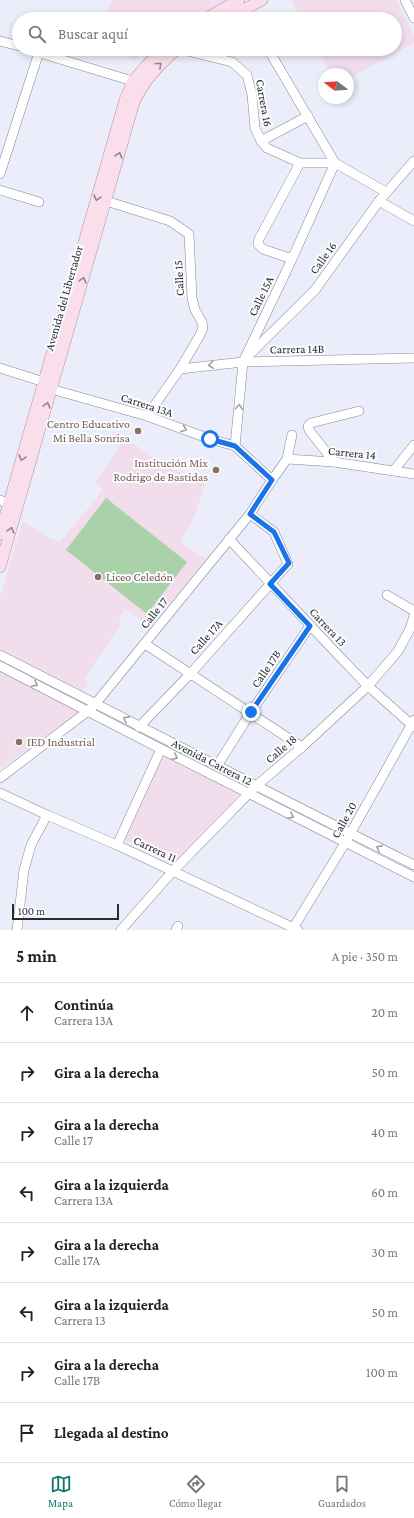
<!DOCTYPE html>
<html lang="es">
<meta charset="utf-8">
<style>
body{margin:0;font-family:"Crimson Pro",serif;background:#f2f2f2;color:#222}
.compass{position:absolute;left:318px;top:68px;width:36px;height:36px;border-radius:50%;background:#fff;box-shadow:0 2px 6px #0003;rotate:287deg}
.scale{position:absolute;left:12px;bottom:10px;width:107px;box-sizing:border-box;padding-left:4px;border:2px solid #2b2c30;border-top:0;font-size:11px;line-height:14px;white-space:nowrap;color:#2b2c30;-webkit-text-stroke:3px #fbfcfe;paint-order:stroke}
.stop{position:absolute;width:12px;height:12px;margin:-9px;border:3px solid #1a73e8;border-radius:50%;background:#fff}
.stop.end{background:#1a73e8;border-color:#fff;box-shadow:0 1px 4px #0008}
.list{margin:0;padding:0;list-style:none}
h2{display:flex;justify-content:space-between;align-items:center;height:52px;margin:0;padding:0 16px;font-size:17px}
h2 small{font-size:13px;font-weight:400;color:#767676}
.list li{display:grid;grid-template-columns:26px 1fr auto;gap:12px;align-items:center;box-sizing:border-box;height:60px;padding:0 16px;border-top:1px solid #e0e0e0}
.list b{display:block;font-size:15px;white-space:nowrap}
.list p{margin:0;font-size:13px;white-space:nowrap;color:#767676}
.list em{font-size:13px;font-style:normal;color:#767676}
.icon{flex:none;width:22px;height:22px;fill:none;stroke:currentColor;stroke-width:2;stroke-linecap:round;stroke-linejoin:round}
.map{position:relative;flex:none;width:414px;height:930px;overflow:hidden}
.search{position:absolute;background:#fff;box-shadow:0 2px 6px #0003;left:12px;right:12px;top:12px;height:44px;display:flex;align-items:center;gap:10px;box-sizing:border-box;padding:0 14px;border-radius:22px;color:#767676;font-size:15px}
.sheet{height:532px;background:#fff}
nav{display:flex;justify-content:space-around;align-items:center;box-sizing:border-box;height:56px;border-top:1px solid #e0e0e0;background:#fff;font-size:11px;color:#767676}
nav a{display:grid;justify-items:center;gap:2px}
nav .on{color:#0f766e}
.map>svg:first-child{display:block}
.education{fill:#f2ddec}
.green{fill:#aad2a8}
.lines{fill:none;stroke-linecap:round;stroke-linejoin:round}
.minor-casing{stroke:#868993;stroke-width:10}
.major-casing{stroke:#af91a1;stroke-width:12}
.minor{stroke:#fff;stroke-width:9}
.major{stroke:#fadeeb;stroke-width:11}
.oneway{stroke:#92858e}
.oneway2{stroke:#a0a0a2}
.route{stroke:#1a73e8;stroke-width:5}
.education-dot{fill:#8d6e63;stroke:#fbfcfe;stroke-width:1.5}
.labels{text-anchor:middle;stroke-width:4;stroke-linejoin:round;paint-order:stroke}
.street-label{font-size:12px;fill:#2b2c30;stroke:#fbfcfe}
.education-label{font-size:12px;fill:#785e54;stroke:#fbfcfe;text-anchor:end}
</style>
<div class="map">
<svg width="414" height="930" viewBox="0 0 414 930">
<rect width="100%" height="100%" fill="#ebeefa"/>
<g class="education">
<path d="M113 0H230L199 19H102Z"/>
<path d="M291 0H397L414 36V43L348 79V74H343L342 71 336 74H331L317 49H395V19H301Z"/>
<path d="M109 49H146L136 60Z"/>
<path d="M125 438 167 467 206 483 195 515 180 542 206 559 151 626 125 609 118 620 122 623 84 679 88 682 83 691 0 649V596L22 522 35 528 44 535 60 542 97 498 103 489 95 483Z"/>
<path d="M0 672 77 711 78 713 0 769Z"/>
<path d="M163 755 239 795 172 864 124 840Z"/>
</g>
<path class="green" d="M106 498 187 562 147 614 66 550Z"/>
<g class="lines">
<g class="minor-casing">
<g id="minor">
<path d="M405 0 414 18"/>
<path d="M245 9 250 19"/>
<path d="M0 41 19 46"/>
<path d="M27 49 139 83"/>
<path d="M179 49 232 62 247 75 252 95 255 128 261 141 267 148 300 163H335L386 192"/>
<path d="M261 141 308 116"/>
<path d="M0 174 39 52"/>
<path d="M0 190 39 202"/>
<path d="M106 201 170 221 189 234 192 298 195 310 202 322 203 328 200 335 180 369 147 416"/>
<path d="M379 201 414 221"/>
<path d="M292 259 263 249 258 244 259 239 300 163"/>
<path d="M248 356 315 290 379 201 414 161"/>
<path d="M0 368 44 382"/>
<path d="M180 369 243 362 414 358"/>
<path d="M51 389 147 416 210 439 235 446 272 480"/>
<path d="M235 446 243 362 292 259 335 163 268 49"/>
<path d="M287 459 334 462 414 474"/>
<path d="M334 462 309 430 308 426 311 423 359 411"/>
<path d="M394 470 414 445"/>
<path d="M0 500 8 504"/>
<path d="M229 539 340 657 368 686 414 727"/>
<path d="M387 595 414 611"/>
<path d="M145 644 302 747"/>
<path d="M0 655C138 725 275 796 414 865"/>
<path d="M0 666 161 749 414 877"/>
<path d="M139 727 191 673 288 564 274 532 250 514"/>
<path d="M217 766 251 712 310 626"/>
<path d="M0 778 88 711 96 703 250 514 272 480 287 459 292 435"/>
<path d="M0 793 47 815 117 845 298 930"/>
<path d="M117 845 161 749"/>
<path d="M17 930 24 870 31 845 47 815"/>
<path d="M121 930 173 871 256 786 302 747 368 686 398 651 410 629 414 616"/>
<path d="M176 930 178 926"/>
<path d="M292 930 345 843 414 720"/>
</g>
</g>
<g class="major-casing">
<g id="major">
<path d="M205 19 239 0"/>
<path d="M226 19 262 0"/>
<path d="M0 534 125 100 133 81 148 64 164 49"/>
<path d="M0 567 134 102C145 79 158 66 177 49"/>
</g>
</g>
<use href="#minor" class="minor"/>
<use href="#major" class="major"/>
</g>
<defs><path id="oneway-chevron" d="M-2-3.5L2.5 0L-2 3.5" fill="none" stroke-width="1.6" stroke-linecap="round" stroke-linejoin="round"/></defs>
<g class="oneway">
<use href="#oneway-chevron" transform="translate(159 65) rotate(-43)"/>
<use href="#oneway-chevron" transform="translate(119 155) rotate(-74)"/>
<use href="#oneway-chevron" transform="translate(97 198) rotate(106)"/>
<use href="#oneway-chevron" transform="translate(83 280) rotate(-74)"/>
<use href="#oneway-chevron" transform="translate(47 405) rotate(-74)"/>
<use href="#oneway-chevron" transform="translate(22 458) rotate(106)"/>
<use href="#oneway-chevron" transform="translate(11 530) rotate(-74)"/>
</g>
<g class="oneway2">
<use href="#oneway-chevron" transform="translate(211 365) rotate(174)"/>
<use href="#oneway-chevron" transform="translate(239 407) rotate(-85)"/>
<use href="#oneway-chevron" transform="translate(184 429) rotate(21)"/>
<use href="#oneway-chevron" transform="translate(35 684) rotate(27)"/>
<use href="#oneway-chevron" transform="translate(126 719) rotate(-152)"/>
<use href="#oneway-chevron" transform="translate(175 757) rotate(27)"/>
<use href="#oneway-chevron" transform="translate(291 816) rotate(27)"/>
<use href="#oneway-chevron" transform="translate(379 848) rotate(-154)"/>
</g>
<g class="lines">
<path class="route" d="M210 439 235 446 272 480 250 514 274 532 289 563 270 584 310 626 251 712"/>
</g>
<g class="education-dot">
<circle cx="138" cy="431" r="4"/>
<circle cx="216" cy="470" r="4"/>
<circle cx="98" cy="577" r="4"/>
<circle cx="19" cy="742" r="4"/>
</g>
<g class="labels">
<g class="street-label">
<text transform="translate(264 103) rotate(80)" y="4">Carrera 16</text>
<text transform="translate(323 258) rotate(-54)" y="4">Calle 16</text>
<text transform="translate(179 278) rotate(-93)" y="4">Calle 15</text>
<text transform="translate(261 296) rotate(-64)" y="4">Calle 15A</text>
<text transform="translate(64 298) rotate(-74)" y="4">Avenida del Libertador</text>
<text transform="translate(297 349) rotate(-1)" y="4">Carrera 14B</text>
<text transform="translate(147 405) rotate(18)" y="4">Carrera 13A</text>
<text transform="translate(352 453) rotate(6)" y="4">Carrera 14</text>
<text transform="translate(154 613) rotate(-51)" y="4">Calle 17</text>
<text transform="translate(328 627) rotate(47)" y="4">Carrera 13</text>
<text transform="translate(206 637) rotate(-48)" y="4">Calle 17A</text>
<text transform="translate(266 669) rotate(-56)" y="4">Calle 17B</text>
<text transform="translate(281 749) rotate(-41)" y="4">Calle 18</text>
<text transform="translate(212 762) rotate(27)" y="4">Avenida Carrera 12</text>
<text transform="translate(344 820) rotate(-61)" y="4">Calle 20</text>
<text transform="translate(155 849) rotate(25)" y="4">Carrera 11</text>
</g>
<g class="education-label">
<text x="130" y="428">Centro Educativo<tspan x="130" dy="14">Mi Bella Sonrisa</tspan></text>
<text x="208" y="467">Institución Mix<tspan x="208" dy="14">Rodrigo de Bastidas</tspan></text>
<text x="106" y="581" text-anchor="start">Liceo Celedón</text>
<text x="27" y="746" text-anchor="start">IED Industrial</text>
</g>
</g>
</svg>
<svg class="compass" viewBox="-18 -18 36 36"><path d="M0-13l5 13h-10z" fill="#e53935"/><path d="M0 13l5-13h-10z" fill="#767676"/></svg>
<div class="scale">100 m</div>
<div class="stop" style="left:210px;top:439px"></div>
<div class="stop end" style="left:251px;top:712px"></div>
<div class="search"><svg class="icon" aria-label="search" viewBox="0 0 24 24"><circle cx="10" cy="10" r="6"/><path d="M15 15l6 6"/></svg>Buscar aquí</div>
</div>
<section class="sheet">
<h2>5 min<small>A pie · 350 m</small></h2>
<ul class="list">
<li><svg class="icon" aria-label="ahead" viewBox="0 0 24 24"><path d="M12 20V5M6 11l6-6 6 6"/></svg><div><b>Continúa</b><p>Carrera 13A</p></div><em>20 m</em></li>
<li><svg class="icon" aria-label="right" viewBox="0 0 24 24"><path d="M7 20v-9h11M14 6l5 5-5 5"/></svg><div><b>Gira a la derecha</b></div><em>50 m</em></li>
<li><svg class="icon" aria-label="right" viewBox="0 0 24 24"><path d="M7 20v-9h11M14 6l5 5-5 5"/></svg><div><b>Gira a la derecha</b><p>Calle 17</p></div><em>40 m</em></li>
<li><svg class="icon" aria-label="left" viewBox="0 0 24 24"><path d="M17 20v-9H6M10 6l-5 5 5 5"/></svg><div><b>Gira a la izquierda</b><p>Carrera 13A</p></div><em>60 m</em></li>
<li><svg class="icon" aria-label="right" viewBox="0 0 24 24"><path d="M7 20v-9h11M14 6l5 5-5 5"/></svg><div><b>Gira a la derecha</b><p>Calle 17A</p></div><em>30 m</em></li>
<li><svg class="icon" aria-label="left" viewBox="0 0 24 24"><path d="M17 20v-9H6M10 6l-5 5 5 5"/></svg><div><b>Gira a la izquierda</b><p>Carrera 13</p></div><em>50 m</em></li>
<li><svg class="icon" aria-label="right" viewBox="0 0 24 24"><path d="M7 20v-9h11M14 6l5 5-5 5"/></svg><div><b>Gira a la derecha</b><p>Calle 17B</p></div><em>100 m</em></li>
<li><svg class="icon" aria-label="arrive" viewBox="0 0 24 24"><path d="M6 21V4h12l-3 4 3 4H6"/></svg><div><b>Llegada al destino</b></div></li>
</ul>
</section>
<nav>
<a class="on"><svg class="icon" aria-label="map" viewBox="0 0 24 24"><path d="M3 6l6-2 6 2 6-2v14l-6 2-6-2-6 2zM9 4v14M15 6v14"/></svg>Mapa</a>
<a><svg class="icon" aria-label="directions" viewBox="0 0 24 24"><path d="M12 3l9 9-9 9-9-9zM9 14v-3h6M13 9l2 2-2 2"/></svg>Cómo llegar</a>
<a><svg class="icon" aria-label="saved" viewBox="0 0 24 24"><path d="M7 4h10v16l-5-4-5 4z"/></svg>Guardados</a>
</nav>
